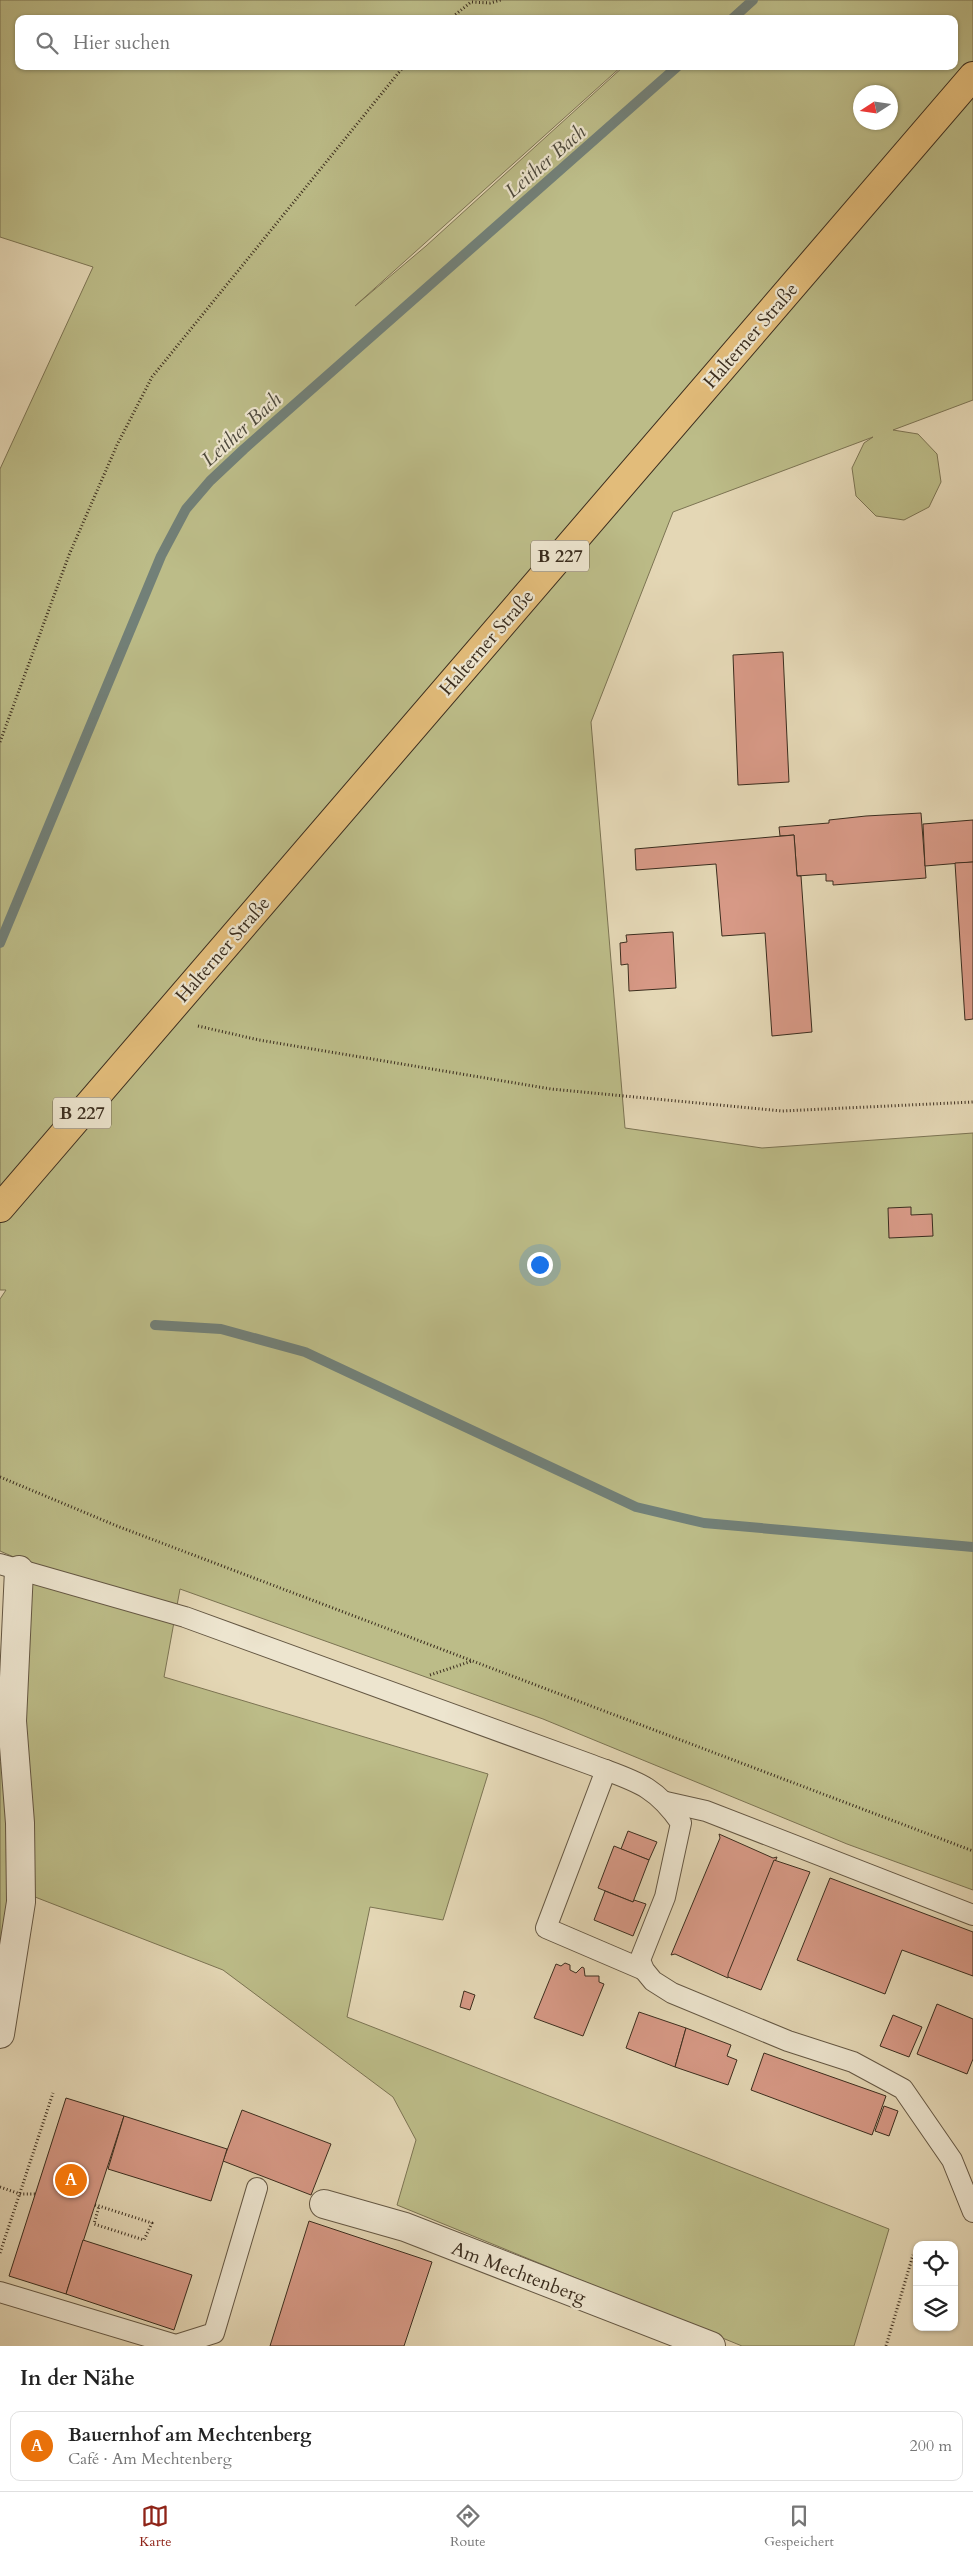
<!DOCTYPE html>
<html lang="de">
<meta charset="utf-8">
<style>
body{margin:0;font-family:Cardo,serif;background:#f6f6f6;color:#222}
.controls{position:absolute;right:15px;bottom:15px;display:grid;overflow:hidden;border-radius:10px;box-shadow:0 1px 4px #0004}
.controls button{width:45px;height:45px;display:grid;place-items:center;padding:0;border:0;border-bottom:1px solid #e0e0e0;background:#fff;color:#222;font:25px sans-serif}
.compass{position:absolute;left:853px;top:85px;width:45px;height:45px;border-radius:50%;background:#fff;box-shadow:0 1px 4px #0004;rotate:258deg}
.you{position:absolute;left:539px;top:1264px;width:18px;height:18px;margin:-12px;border:4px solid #fff;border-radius:50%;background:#1a73e8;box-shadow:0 0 0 8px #1a73e833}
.badge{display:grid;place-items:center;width:32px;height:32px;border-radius:50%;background:#8f2418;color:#fff;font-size:16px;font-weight:700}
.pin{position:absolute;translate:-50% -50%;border:2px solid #fff;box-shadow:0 1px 5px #0006}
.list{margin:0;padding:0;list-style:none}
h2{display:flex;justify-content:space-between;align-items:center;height:65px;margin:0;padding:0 20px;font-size:21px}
h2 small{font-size:16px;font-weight:400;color:#767676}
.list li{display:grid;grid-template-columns:32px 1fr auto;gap:15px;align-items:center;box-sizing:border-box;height:70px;margin:0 10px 10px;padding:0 10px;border:1px solid #e0e0e0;border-radius:10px}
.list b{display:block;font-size:19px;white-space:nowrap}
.list p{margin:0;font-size:16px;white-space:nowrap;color:#767676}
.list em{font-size:16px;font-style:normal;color:#767676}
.icon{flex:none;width:28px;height:28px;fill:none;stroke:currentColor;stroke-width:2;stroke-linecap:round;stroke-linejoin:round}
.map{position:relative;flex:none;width:973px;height:2346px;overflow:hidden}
.search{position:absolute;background:#fff;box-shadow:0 1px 4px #0004;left:15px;right:15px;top:15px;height:55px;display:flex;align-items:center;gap:12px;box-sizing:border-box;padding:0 18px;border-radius:10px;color:#767676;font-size:19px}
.sheet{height:145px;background:#fff}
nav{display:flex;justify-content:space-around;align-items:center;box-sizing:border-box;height:70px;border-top:1px solid #e0e0e0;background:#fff;font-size:14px;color:#767676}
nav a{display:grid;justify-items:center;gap:2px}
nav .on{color:#8f2418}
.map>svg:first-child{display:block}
.green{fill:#bcbc88;stroke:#7c7453;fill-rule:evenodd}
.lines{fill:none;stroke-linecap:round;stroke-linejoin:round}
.stream{stroke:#728078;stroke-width:10}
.building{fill:#d79986;stroke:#3b2d1e}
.lane-casing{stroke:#655844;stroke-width:22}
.street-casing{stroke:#655844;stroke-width:30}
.primary-casing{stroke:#3b2d1e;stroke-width:30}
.path{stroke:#3b2d1e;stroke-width:3;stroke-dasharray:1 2.5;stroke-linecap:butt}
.lane{stroke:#ede5cf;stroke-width:20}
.street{stroke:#ede5cf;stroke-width:28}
.primary{stroke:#e2bc7a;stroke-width:28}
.labels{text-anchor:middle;stroke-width:4.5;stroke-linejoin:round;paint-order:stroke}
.shield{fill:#ede5cf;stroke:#706453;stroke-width:1}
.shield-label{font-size:18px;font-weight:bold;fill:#3b2d1e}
.street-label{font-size:19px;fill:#3b2d1e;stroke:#ede5cf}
.water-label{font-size:20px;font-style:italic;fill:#4d493c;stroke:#ede5cf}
</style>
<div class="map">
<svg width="973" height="2346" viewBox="0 0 973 2346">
<rect width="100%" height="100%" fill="#e4d7b5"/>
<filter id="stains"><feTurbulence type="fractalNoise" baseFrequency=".004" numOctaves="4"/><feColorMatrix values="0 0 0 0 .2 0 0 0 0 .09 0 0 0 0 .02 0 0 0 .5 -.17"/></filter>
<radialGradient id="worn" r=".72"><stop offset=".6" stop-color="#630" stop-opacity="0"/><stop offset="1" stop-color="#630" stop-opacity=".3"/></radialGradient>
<g class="green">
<path d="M0 0H973V70L0 1202V469L93 267 0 237ZM19 19H954V66H624L426 246 355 306 622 66H19ZM860 92H890V122H860Z"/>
<path d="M973 90V400L893 430 918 434 937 454 941 482 929 507 904 520 876 516 856 496 852 468 864 443 873 437 673 512 591 722 625 1128 762 1148 973 1133V1890L847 1844 543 1719 180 1589 164 1677 488 1774 443 1920 370 1907 347 2017 889 2229 854 2346H742L397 2205 416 2140 393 2097 223 1970 35 1897 12 1894 0 1971V1763L28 1755 16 1558 0 1551V1299L6 1290H0V1212Z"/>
</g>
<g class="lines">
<g class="stream">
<path d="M732 19 753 0"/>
<path d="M0 943 161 556 186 509 210 481 244 449 678 66"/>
<path d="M155 1325 221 1329 305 1352 636 1507 704 1523 973 1547"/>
</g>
</g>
<g class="building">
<path d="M783 652 789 782 738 785 733 655Z"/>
<path d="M921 813 926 878 833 885V881H826V874L797 876 794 835 780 836 779 827 829 823V820L866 816Z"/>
<path d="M973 820V862L925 866 923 824Z"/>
<path d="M794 835 797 876H801L812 1032 772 1036 765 933 722 936 716 864 636 870 635 849Z"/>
<path d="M973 862V1019L965 1020 955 863Z"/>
<path d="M673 932 676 988 629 991 628 964 621 965 620 943 627 942 626 935Z"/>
<path d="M911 1207V1215L932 1214 933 1236 889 1238 888 1208Z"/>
<path d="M628 1831 657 1842 649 1860 621 1849Z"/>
<path d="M719 1834 773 1858 777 1857 728 1978 675 1954 671 1955 720 1838Z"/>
<path d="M614 1846 649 1860 633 1902 598 1888Z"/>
<path d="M774 1860 810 1872 761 1990 728 1977V1974Z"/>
<path d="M830 1878 973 1932V1976L902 1950 885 1994 797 1960Z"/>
<path d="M605 1891 633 1902 634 1900 646 1904 633 1936 594 1920Z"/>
<path d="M565 1963 570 1965V1970L576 1973 582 1967 584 1968 585 1976H599V1982L604 1984 583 2036 534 2018 556 1964 561 1966Z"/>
<path d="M464 1991 475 1995 470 2010 460 2007Z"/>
<path d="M937 2004 973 2019V2059L967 2074 917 2054Z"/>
<path d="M639 2012 686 2028 675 2067 626 2048Z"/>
<path d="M893 2015 922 2027 909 2057 880 2046Z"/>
<path d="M686 2028 731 2045 727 2056 737 2060 728 2085 675 2067Z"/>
<path d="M764 2053 886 2096 872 2135 751 2090Z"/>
<path d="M66 2098 124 2116 66 2294 9 2276Z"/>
<path d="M884 2106 898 2111 889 2136 875 2131Z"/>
<path d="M242 2110 331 2144 311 2195 223 2161Z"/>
<path d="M124 2116 227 2149 211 2201 108 2169Z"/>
<path d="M309 2221 432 2262 404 2346H270Z"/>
<path d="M83 2240 192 2275 174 2330 66 2294Z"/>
</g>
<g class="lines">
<g class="lane-casing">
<g id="lane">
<path d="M0 1564 185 1617 592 1765C634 1781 654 1784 681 1823L665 1897 640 1960 644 1970 653 1981 672 1993 788 2041 853 2062 903 2089 952 2160 973 2212"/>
<path d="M606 1770 546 1928 644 1970"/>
<path d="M666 1802 706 1811 973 1915"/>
<path d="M0 2292 176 2345 214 2333 257 2188"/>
</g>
</g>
<g class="street-casing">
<g id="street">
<path d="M0 2034 21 1902 20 1823 12 1721 19 1570"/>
<path d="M324 2204 405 2227 711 2346"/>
</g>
</g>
<g class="primary-casing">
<path id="primary" d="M0 1208 973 76"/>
</g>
<g class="path">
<path d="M450 19 471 2 490 3 501 0"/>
<path d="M0 742 69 555 117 445 152 377 404 66"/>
<path d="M198 1026 259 1040 551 1089 782 1111 973 1102"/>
<path d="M0 1477 117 1526 973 1851"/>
<path d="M430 1675 472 1661"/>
<path d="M0 2187 20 2194H36"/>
<path d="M95 2205 99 2206 152 2223 144 2240 94 2224 99 2206"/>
<path d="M0 2253 53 2093"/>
<path d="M886 2346 913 2255"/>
</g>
<use href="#lane" class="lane"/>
<use href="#street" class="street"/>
<use href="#primary" class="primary"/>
</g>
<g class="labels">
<g class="shield">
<rect x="531" y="540.5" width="58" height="31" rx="4"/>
<rect x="53" y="1097.5" width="58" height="31" rx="4"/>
</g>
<g class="shield-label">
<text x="560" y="562">B 227</text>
<text x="82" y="1119">B 227</text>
</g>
<g class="street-label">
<text transform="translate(750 335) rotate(-49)" y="7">Halterner Straße</text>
<text transform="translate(486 642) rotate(-49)" y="7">Halterner Straße</text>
<text transform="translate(222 949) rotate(-49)" y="7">Halterner Straße</text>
<text transform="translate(519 2272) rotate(21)" y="7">Am Mechtenberg</text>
</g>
<g class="water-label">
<text transform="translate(545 161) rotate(-41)" y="7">Leither Bach</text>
<text transform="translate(241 429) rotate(-42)" y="7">Leither Bach</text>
</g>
</g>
<rect width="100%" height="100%" filter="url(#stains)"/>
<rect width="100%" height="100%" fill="url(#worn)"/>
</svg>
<div class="controls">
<button><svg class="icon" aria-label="locate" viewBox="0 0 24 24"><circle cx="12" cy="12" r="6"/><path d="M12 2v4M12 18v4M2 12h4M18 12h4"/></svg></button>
<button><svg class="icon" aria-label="layers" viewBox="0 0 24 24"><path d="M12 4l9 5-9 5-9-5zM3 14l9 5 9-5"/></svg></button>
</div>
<svg class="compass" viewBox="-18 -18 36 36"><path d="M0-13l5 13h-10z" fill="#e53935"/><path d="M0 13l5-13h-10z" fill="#767676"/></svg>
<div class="you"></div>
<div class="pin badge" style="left:71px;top:2180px;background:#e8710a">A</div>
<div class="search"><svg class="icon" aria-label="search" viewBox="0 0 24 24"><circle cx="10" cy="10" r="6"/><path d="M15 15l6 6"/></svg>Hier suchen</div>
</div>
<section class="sheet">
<h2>In der Nähe<small></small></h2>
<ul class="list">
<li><span class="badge" style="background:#e8710a">A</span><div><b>Bauernhof am Mechtenberg</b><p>Café · Am Mechtenberg</p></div><em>200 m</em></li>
</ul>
</section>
<nav>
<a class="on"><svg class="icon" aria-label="map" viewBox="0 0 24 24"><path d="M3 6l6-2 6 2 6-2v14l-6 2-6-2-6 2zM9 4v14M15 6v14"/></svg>Karte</a>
<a><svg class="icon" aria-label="directions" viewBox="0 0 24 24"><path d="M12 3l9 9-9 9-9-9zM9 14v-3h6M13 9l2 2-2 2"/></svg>Route</a>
<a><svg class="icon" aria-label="saved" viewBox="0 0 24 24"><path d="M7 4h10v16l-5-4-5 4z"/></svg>Gespeichert</a>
</nav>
